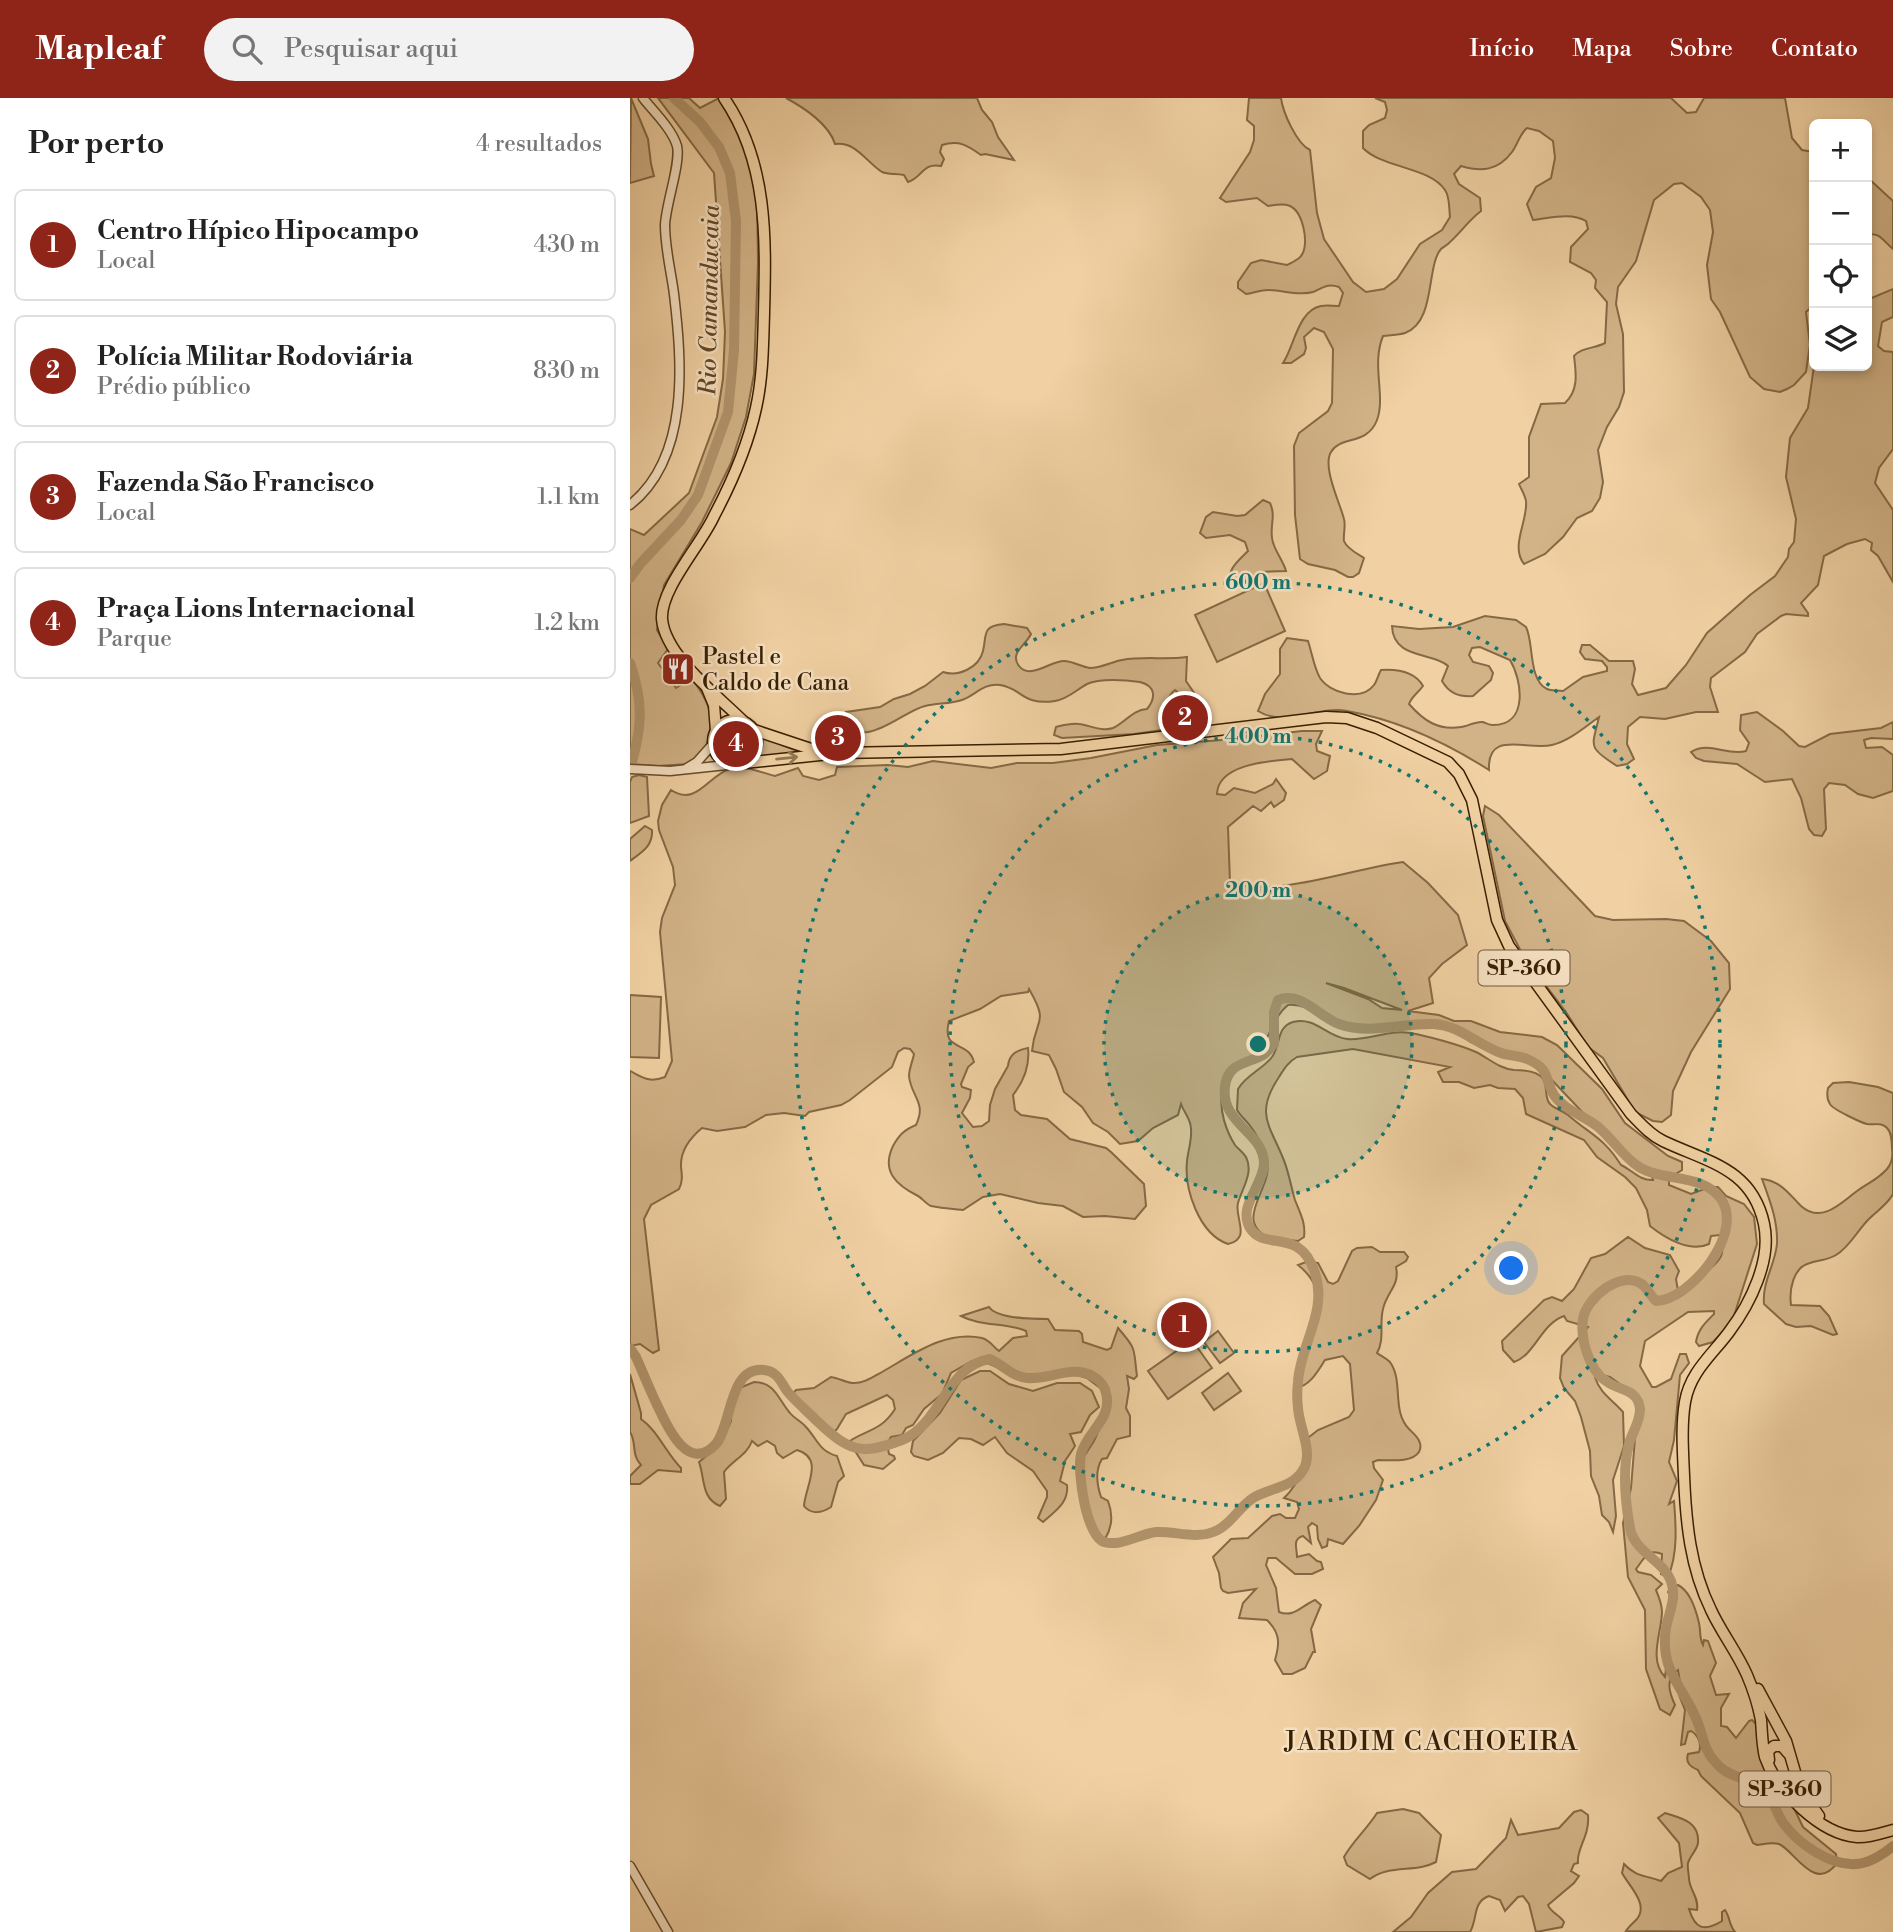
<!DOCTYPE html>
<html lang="pt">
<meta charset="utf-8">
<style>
body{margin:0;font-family:"Libre Bodoni",serif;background:#f2f2f2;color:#222}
.controls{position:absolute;right:21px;top:21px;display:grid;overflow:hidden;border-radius:10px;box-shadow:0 4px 10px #0003}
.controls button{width:63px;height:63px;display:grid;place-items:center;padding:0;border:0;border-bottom:2px solid #e0e0e0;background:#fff;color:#222;font:35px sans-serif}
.you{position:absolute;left:882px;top:1171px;width:24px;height:24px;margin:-18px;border:5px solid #fff;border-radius:50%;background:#1a73e8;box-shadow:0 0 0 10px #1a73e833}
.badge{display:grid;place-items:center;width:46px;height:46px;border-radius:50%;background:#8f2418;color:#fff;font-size:23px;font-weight:700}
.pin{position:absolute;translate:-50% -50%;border:4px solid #fff;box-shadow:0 2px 7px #0006}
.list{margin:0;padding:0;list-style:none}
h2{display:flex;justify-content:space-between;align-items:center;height:91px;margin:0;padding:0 28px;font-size:30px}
h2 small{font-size:23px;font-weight:400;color:#767676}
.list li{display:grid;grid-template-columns:46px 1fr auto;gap:21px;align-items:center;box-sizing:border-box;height:112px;margin:0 14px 14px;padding:0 14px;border:2px solid #e0e0e0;border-radius:10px}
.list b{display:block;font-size:26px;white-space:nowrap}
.list p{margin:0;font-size:23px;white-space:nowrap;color:#767676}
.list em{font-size:23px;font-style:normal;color:#767676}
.icon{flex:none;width:38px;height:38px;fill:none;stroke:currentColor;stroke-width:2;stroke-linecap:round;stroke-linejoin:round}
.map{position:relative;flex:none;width:1263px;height:1834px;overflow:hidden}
header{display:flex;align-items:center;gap:42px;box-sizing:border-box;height:98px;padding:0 35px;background:#8f2418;color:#fff}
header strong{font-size:33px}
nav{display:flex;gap:38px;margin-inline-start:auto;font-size:24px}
.search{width:490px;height:63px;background:#f2f2f2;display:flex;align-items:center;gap:18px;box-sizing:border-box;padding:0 24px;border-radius:38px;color:#767676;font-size:26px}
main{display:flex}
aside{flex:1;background:#fff}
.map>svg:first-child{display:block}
.green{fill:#d2b387;stroke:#856944;stroke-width:2;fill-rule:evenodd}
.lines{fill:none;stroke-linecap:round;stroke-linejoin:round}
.river{stroke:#b2946c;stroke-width:10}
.minor-casing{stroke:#664c29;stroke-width:11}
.major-casing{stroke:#381f00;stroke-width:13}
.minor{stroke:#f6e1c3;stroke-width:8}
.major{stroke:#f1d1a3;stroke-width:10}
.oneway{stroke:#947852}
.ring{fill:none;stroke:#0f766e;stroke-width:3.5;stroke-dasharray:3.5 7}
.labels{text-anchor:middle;stroke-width:5;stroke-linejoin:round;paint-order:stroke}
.shield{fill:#f6e1c3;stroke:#71593a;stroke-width:2}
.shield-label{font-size:21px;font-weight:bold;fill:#381f00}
.poi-label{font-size:23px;fill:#381f00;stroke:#f6e1c3;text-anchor:start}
.water-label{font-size:24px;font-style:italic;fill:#634826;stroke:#f6e1c3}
.quarter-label{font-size:26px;letter-spacing:2px;fill:#381f00;stroke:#f6e1c3}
.centre{fill:#0f766e;stroke:#f6e1c3;stroke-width:3.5}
.ring-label{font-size:21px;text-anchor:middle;font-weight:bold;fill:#0f766e;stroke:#f6e1c3;stroke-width:5;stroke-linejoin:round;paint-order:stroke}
</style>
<header>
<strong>Mapleaf</strong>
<div class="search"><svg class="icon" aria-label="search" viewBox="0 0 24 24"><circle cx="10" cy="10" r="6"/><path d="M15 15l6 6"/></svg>Pesquisar aqui</div>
<nav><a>Início</a><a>Mapa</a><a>Sobre</a><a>Contato</a></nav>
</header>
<main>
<aside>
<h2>Por perto<small>4 resultados</small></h2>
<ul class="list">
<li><span class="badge">1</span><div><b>Centro Hípico Hipocampo</b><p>Local</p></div><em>430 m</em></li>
<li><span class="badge">2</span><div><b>Polícia Militar Rodoviária</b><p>Prédio público</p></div><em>830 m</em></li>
<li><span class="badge">3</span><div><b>Fazenda São Francisco</b><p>Local</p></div><em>1.1 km</em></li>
<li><span class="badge">4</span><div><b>Praça Lions Internacional</b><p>Parque</p></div><em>1.2 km</em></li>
</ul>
</aside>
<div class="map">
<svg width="1263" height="1834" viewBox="0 0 1263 1834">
<rect width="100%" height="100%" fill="#f1d1a3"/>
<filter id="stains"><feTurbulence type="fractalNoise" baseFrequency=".00286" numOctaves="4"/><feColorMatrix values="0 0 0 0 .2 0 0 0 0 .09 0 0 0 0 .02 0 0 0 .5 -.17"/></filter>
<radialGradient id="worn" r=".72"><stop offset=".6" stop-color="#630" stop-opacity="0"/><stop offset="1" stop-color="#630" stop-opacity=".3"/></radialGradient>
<g class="green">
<path d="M1 0 18 41 21 66 24 78 0 85Z"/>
<path d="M28 0H59L70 10 89 0 109 37 120 62 127 100 128 164 124 276 116 319 101 365 72 424 34 487 27 532 38 551 28 565 46 590 61 580C76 598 89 623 77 646 73 654 65 660 58 666L28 668 0 666V431L14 437 59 395 87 319 93 281 95 234 84 75Z"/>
<path d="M156 0H347L352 12 362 24 368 39 384 62 355 56 351 57C337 47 329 42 312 47L310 54 314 61 311 68C293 64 292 80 278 84L274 77C266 75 259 77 252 74 236 64 226 43 205 46 199 26 173 9 156 0Z"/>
<path d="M619 0H651C653 15 667 46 680 52L687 115 694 141 723 184 736 194 754 191 767 181 790 146 812 132 820 119C819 111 820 99 815 92 800 69 752 70 733 50V33L739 27 755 20 757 12 755 4 745 0H1041L1057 15 1066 14 1074 0H1155L1162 40 1172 52 1184 54V207L1176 214 1180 247 1176 274 1164 287 1157 291 1150 294 1134 291 1120 279 1090 214 1081 201 1077 167 1083 134 1080 112 1071 99 1052 85 1044 86 1024 102 1006 163 988 189 986 206 993 236 994 294 989 309 977 329 968 352 973 384 970 400 962 413 947 420 933 439 915 456 894 466C880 448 898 423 896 403 895 397 891 391 889 386L899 379V339L911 306 935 305C949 292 946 275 944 258 952 249 964 251 975 245L977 204 965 190 966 182 961 175 940 164 941 149 958 131 956 123C941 114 920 120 903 122L897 106 906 89 921 80 925 60 923 43 909 33 897 30C889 37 888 46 882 54 868 73 851 74 831 68L824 76 829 86 850 100 851 113C839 122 831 134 820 144 818 147 814 148 811 151 796 168 806 224 775 235 769 237 760 237 753 238 741 267 756 298 747 322 737 348 711 337 701 354 692 369 710 405 714 421 716 428 713 436 714 443 717 451 728 456 734 460L729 475 723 479H718L705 472 678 466 670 461 665 417 664 348 669 335 698 313 702 305 703 251 694 234 684 230 674 239 676 250 674 256 661 265H653C664 249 668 212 691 208 697 207 703 208 709 208L713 195 709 189C697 185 693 190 683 194 669 198 652 192 638 192 631 192 623 195 616 196L608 190V184L621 165 631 162 657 167C661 165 668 162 671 158 680 147 673 114 660 108 653 105 645 107 638 108L627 100 596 104 590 100 620 54 624 42V28L617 22Z"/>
<path d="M1237 79 1263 103V151C1254 144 1249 133 1237 137Z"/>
<path d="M1263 191V219L1252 224 1248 248 1254 253 1263 254V351L1249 370 1245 385 1263 412V484L1248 458 1241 452 1242 445 1235 441 1217 446 1194 458 1188 487 1171 505 1178 515V518L1156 516 1151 518 1127 536 1115 554 1081 580 1080 589 1088 614H1066L1035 621 1010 619 998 629 997 646 1004 661 997 666 987 668C957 649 962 649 969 619 955 629 939 643 922 647 897 653 857 631 859 672 815 644 769 622 717 613 689 607 654 630 628 613L635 596 650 576V551L657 540 678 543C682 555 684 570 690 580 700 595 731 604 744 587 747 583 748 577 751 572 767 571 785 574 793 588 788 595 782 598 779 606 793 622 808 633 831 629 838 628 846 623 853 624 856 625 859 627 863 627 899 627 892 582 880 562L850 549 842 550 839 557 843 564 859 568 863 575 861 582 843 598C828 599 819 595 812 583L818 568C804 554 763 562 762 528L789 531 823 529 855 518 886 522 896 529C904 544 898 582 917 591 921 593 928 592 933 593L953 579 977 573V569L972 563 955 561 950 554 952 547H960L979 563H1003L1005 571 1002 586 1008 597 1036 590 1056 567 1077 535 1120 497 1145 478 1158 459 1159 451 1164 444 1166 421 1156 379 1160 340 1178 310 1184 268H1237V202Z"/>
<path d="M633 402 640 405C646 418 640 427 642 440 643 451 653 462 656 473L629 474 609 487 600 486C597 471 608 463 618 453L615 444 600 437 576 440 570 435 576 419 583 414 607 418 615 417Z"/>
<path d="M634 485 655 533 587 564 565 517Z"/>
<path d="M374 526 397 530 401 536C396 547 379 555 389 568 400 582 420 563 434 563 443 563 451 569 460 570 471 570 481 564 492 562 513 558 536 562 557 559L556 583 571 605 557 603 545 592C532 602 542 616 546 630L504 636 432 640 424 637 426 629C434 627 441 625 449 626 459 627 472 634 483 630 496 624 502 612 517 611 526 600 526 588 510 584 496 582 470 580 457 586 446 592 438 601 425 603 392 608 392 590 370 587 353 585 346 597 332 602 320 606 307 605 295 608 270 614 233 656 210 620L216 614 250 609 264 601 280 596 295 588 313 574C328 579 349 570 353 553 357 537 351 528 374 526Z"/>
<path d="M1127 614 1153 633 1169 648 1175 649 1200 636 1251 630 1263 624V641L1241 640 1234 642 1236 650 1252 649 1263 657V693L1243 700 1228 696 1215 687 1199 685 1194 691 1196 731 1192 738 1184 737 1179 731 1171 700 1162 681 1135 684 1107 666 1074 663 1066 660 1061 654C1079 643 1097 658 1116 653L1119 645 1110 632 1111 617Z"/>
<circle cx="106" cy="644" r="18"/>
<path d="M672 633H692L686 646 687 653 700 658 697 673 684 681 662 661C639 663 588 666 587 696L595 697 604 690 625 695 643 686 646 681 656 695 654 702 644 709 641 704 631 713 623 708 598 729 600 785C651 799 720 771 773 764L798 785 828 817 837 847 812 866 799 880 803 905 778 913 809 917 824 923H841L870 934 912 939 927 947 972 991 995 1025 1038 1058 1052 1064V1072L1039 1080V1087L1061 1096 1080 1089H1088L1096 1098 1114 1106 1124 1119 1127 1146 1102 1224 1083 1244 1069 1248 1066 1244C1068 1231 1076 1224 1084 1216V1213L1058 1214 1015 1243 1010 1268 1022 1289H1026L1041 1281 1050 1256H1056L1059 1265 1050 1277 1044 1342 1039 1364 1047 1383 1039 1406 1044 1403C1046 1428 1048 1456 1038 1479L1031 1476 1032 1456C1017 1450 1014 1461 1006 1471L1008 1474 1021 1477 1032 1486 1026 1492C1029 1499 1032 1506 1032 1514 1032 1533 1018 1562 1035 1579 1038 1565 1033 1552 1035 1539 1038 1526 1041 1513 1042 1500L1038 1494 1043 1488 1048 1487C1060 1493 1066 1512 1069 1525 1071 1533 1069 1540 1073 1547L1074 1542 1078 1543 1086 1565 1080 1578 1086 1597 1099 1596 1091 1610V1628L1097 1629 1106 1640 1119 1623 1122 1622 1126 1626 1129 1638 1173 1729 1206 1756 1207 1765C1185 1796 1164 1752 1149 1746 1142 1744 1134 1746 1127 1747L1123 1745 1110 1715 1071 1678 1068 1672C1061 1669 1055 1665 1058 1656L1069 1654C1072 1646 1068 1637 1061 1633L1058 1634 1055 1646 1051 1647 1055 1612 1049 1597 1051 1590 1048 1572C1035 1581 1039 1594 1045 1607L1040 1617 1030 1611 1016 1571 1015 1512 998 1479 993 1425 1001 1390 1005 1340 1011 1324 1010 1315 1007 1303 994 1289 980 1279 972 1277 965 1279C970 1296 983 1302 993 1314L994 1348 983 1382 986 1418 983 1434 979 1424 972 1417 969 1398 961 1378 960 1353 951 1319 945 1303 934 1290 930 1280 932 1258 958 1229 937 1223 934 1218C911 1226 905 1257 884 1264L873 1252 872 1243 914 1202 922 1199 932 1203 944 1191 961 1160 975 1156 998 1139 1015 1150 1040 1157 1049 1173 1046 1181 1049 1199C1059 1194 1063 1187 1070 1180 1085 1164 1098 1163 1090 1137L1081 1138 1079 1146C1060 1155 1035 1140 1020 1128L1017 1112 1006 1090 995 1079 967 1059 954 1042 896 1016 893 1000 885 991 868 990 860 987 844 990 829 984H813L808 974 820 969 723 951 667 959C658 964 654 971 649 979 625 1015 639 1026 653 1060 659 1074 661 1089 665 1102 670 1115 676 1125 674 1139L668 1143 639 1140C602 1122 643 1090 637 1065 635 1054 628 1038 621 1029 617 1023 611 1019 607 1012L608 991C616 977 633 971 642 959 651 947 646 929 663 924 685 918 697 939 717 941 738 943 759 931 780 935 798 938 830 947 846 954 858 960 870 971 884 972 892 972 908 973 913 981 918 989 914 1000 920 1006 925 1011 933 1013 938 1017 961 1037 973 1039 991 1067 1002 1072 1010 1083 1023 1082L1021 1075 998 1061 982 1041 974 1037 900 959C874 960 862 955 839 943 834 940 831 935 826 933 820 930 812 931 805 930 774 926 743 934 713 926 695 921 678 905 658 907 644 918 640 938 630 952 618 970 596 971 592 995 589 1012 596 1033 605 1047 608 1051 613 1054 616 1059 624 1075 612 1090 608 1105 604 1119 622 1141 598 1146 569 1136 554 1091 557 1063 558 1053 562 1042 561 1031 561 1021 554 1015 551 1006L548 1017 523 1030 508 1043 490 1046 478 1034 463 1025 452 1009 434 994 426 971 419 957 402 953C405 920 420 927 399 891L398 894 371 898 350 911 319 923C311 955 338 941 344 964L338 969 331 986 332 989 341 992 340 1000 332 1015 343 1029 352 1028 359 1023 360 1007 365 991 378 968C379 956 387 952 398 950 400 968 394 983 383 997L385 1012 391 1017 417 1021 440 1041 476 1050 481 1054 514 1086 516 1108 505 1121 475 1118 453 1119 433 1108 408 1105 370 1096 353 1099 333 1112C323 1111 310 1110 301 1108 296 1106 292 1100 288 1098 266 1087 251 1073 263 1048 269 1037 274 1032 286 1027 297 1004 281 999 279 978 279 971 283 962 284 956L280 951 274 950 268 954 262 969 220 1002 211 1007 179 1014 175 1018 154 1015 136 1017 115 1029 87 1033 72 1030C60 1040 50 1052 51 1069 52 1077 53 1083 49 1091L21 1107 14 1121 29 1252 23 1255 10 1246 0 1248V973C14 980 19 985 35 979L42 963 30 834 32 820 45 787 43 769 29 732 28 723 32 707 41 692C67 709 78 677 100 671 117 667 129 674 145 678L168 670 173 678 189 682 205 677 207 669 258 667 278 669 303 663 361 670 387 665H423L461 660 527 647 605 641ZM696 885 714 890 772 912 752 910 738 901Z"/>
<path d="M130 638 170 654 126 660 132 646Z"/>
<path d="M9 677 17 679 19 718 0 725V684L2 679Z"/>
<path d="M855 708 869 717 965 818 983 822 1036 821 1054 823 1081 843 1099 865 1100 891 1061 954 1043 993 1041 1017 1032 1024 1023 1023 1005 1014 973 960 958 949 936 914 894 859 875 823 853 718Z"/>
<path d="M15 728 22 732C23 748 12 754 0 763V741Z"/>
<path d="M0 897 31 899 29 960 0 959Z"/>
<path d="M1219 984 1248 989 1263 995V1096C1257 1107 1249 1111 1240 1120 1228 1131 1220 1149 1206 1157 1198 1162 1189 1162 1180 1165 1163 1169 1159 1192 1161 1207L1190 1208 1199 1218 1207 1236 1203 1237 1181 1228 1166 1229 1156 1226 1134 1206C1132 1184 1145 1167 1147 1146 1148 1123 1140 1103 1132 1081 1151 1083 1159 1096 1171 1108 1192 1127 1213 1103 1227 1093 1239 1084 1246 1083 1257 1071 1262 1065 1263 1058 1262 1051 1262 1044 1262 1035 1257 1030 1252 1024 1245 1027 1237 1026 1232 1025 1202 1011 1200 1006 1197 1002 1197 995 1198 990L1203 985Z"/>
<path d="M742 1149 750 1154H774L778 1159 776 1163 766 1169C770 1188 757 1193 753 1211 749 1226 755 1241 747 1255 751 1258 756 1260 760 1264 774 1284 761 1312 779 1331 785 1337 794 1344 789 1354 782 1365 759 1362 748 1362L743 1364 744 1370 753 1382 746 1402 729 1428 713 1446 698 1441 697 1448 692 1450 688 1441 687 1428 682 1425 678 1429 681 1445 673 1438C662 1441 667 1450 667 1459L679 1456 687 1463 691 1464 693 1471 682 1476H665L646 1460H638L636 1467 646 1490 649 1514C664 1520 671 1508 685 1502L691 1507 681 1531 685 1554H683L675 1570 662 1576H653L645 1562C650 1545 650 1535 637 1522L609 1520 613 1505 626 1491 598 1495 593 1493 591 1490 589 1475 583 1459 601 1441 618 1440 642 1418 650 1416 656 1420H665L669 1411 667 1404 654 1400C671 1384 675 1365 674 1343L688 1332 719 1319 724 1312 720 1266 713 1258 695 1262C688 1273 680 1288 666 1290 666 1249 715 1204 668 1167L676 1164 688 1165 698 1184 703 1186 708 1183 722 1153 727 1150Z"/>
<path d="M359 1209C367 1221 403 1221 418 1221L425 1232 449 1233 452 1236 453 1244 477 1252 481 1250 488 1230C508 1253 503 1250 507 1278L504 1281 497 1278 499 1291 496 1310 500 1318V1338L487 1341 477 1360 472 1361C465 1372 467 1387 471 1399L478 1403C483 1416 483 1428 475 1441L464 1433 459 1419 452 1381 453 1360 464 1343 475 1318 476 1300 474 1293 457 1280 438 1274 415 1277 382 1276 353 1263H342L321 1275 312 1296 294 1311 283 1327 276 1330 272 1337 261 1339 257 1346 259 1356 264 1358 265 1361 253 1371 234 1367 225 1353 214 1347C234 1331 250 1335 265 1311L263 1302 257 1297 216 1316 207 1331 199 1338 164 1301 162 1297 166 1292 184 1290 201 1279C208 1280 215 1284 222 1285 233 1286 243 1279 252 1274 282 1257 315 1232 352 1240 360 1242 363 1249 369 1253L383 1240 397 1238 396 1233C375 1224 352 1229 331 1218Z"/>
<path d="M588 1233 604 1255 590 1265 574 1244Z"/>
<path d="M562 1242 582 1270 538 1301 518 1273Z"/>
<path d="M350 1273H360L379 1286 403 1293 427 1285H450L462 1293 469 1309 460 1317 451 1334 440 1336 445 1348 435 1363 430 1383 437 1387C439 1405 425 1413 413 1424L408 1420 417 1399V1393L403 1373 377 1355 365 1339 353 1347 341 1341 329 1340 313 1355 298 1362 284 1358 281 1354 283 1343 310 1315 331 1282Z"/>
<path d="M598 1275 611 1293 584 1312 572 1295Z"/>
<path d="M0 1276 11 1315V1321C28 1333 36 1355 51 1370V1374L28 1372 10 1386H0V1378L11 1367C1 1357 7 1345 0 1334Z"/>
<path d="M124 1284C145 1284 148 1301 160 1315 164 1320 171 1323 176 1329 188 1342 189 1353 207 1358L214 1378 208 1384 201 1409C192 1415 181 1417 174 1408 175 1389 195 1360 167 1352L153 1360 147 1355 145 1348 137 1343 128 1348 122 1343C117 1357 103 1362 94 1374L96 1401 90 1408C71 1400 75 1381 69 1364L91 1346 101 1323 102 1298 107 1291Z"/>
<path d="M773 1711 789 1715 811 1737 806 1764C786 1775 759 1766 740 1781L717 1767 714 1759C722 1744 737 1731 747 1715Z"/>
<path d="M951 1712 958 1717C960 1738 946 1751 948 1765L944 1766 941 1773 949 1778 944 1785 918 1807C921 1815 930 1817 934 1824L932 1829 906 1834 899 1806 893 1798 888 1799 875 1813 870 1802 859 1798C842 1804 848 1821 840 1834H763L781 1819 798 1795 822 1774 846 1771 876 1740 881 1722 888 1737 929 1730 944 1714Z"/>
<path d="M1035 1715C1050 1720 1070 1723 1068 1745 1067 1752 1060 1758 1058 1765 1057 1769 1059 1776 1059 1781 1060 1793 1069 1799 1067 1812L1059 1811C1065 1831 1074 1834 1092 1823V1814L1095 1812C1100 1819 1099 1827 1105 1834L996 1833C999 1828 1003 1825 1007 1821 1019 1806 999 1788 992 1775L994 1766C1006 1779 1015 1777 1031 1783L1038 1775 1052 1769 1049 1745 1028 1720Z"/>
</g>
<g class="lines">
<g class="river">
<path d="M0 480 10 466 51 422 68 397 98 314 104 252 106 123 100 75 89 49 70 24 44 0"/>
<path d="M0 565C14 605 12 631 0 671"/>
<path d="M0 1250 6 1259C14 1277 21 1295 30 1313 39 1332 59 1374 85 1347 102 1329 98 1268 134 1272 147 1273 151 1284 157 1293 165 1303 177 1313 187 1323 219 1353 230 1358 272 1342 311 1326 317 1267 360 1261 373 1267 381 1278 397 1280 419 1282 443 1266 464 1279 470 1282 475 1289 476 1295 483 1321 457 1333 451 1356 447 1374 456 1437 474 1444 491 1449 509 1436 526 1434 544 1433 566 1441 583 1434 600 1428 609 1409 623 1400 639 1390 663 1390 673 1372 684 1355 669 1329 668 1310 667 1301 667 1292 668 1284 670 1247 698 1214 685 1175 670 1128 635 1154 620 1130 607 1109 634 1086 634 1065 634 1034 590 1026 595 988 598 965 616 966 633 957 637 955 640 950 644 946V914L648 902C672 893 687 918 709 926 739 937 772 925 804 926 829 927 848 947 871 955 879 958 889 957 897 961 921 971 914 981 924 997 933 1011 954 1018 967 1028 982 1040 993 1059 1009 1069 1033 1084 1073 1075 1091 1101 1115 1135 1060 1202 1026 1203 1021 1198 1017 1191 1013 1187 992 1170 956 1200 953 1221 950 1240 959 1272 976 1283 988 1293 1008 1290 1010 1311 1010 1325 1002 1334 999 1346 992 1373 995 1403 1000 1430 1004 1454 1033 1462 1041 1483 1047 1500 1039 1514 1036 1530 1034 1543 1035 1559 1040 1571 1047 1588 1058 1602 1065 1618 1075 1639 1071 1651 1090 1669 1103 1681 1120 1680 1133 1690 1143 1698 1146 1716 1154 1726 1169 1746 1200 1768 1226 1766 1240 1765 1252 1757 1263 1748"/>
</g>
<g class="minor-casing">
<g id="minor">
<path d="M0 407C60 359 52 264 44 196 41 173 35 150 35 127 36 105 51 65 47 48 42 31 24 14 13 0"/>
<path d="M57 670 67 664 83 646"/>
<path d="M0 671 40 673 106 666"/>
<path d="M0 1768 38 1834"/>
</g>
</g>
<g class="major-casing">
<g id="major">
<path d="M94 0C138 64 136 140 134 215 133 246 133 279 126 310 118 347 102 384 84 418 71 447 30 491 32 521 35 558 88 598 113 623"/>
<path d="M77 590 84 607 86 633"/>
<circle cx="105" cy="644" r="22"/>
<path d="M124 632 190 654"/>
<path d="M114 665 209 655 431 651 696 619 717 620 747 630 818 664 829 676 842 702 867 822 879 848 1001 1016C1011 1026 1020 1037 1033 1043 1077 1064 1122 1070 1134 1126 1142 1162 1120 1206 1099 1234 1082 1257 1060 1274 1055 1304 1051 1328 1053 1354 1054 1378 1056 1425 1060 1469 1081 1512 1091 1534 1107 1554 1117 1577 1123 1591 1128 1606 1131 1622 1132 1634 1132 1647 1135 1659 1147 1693 1190 1736 1227 1739 1238 1740 1252 1735 1263 1732"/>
<path d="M1128 1591 1156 1643 1170 1691 1189 1718"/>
<path d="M1139 1662 1138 1653 1144 1648H1152L1158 1655"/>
</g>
</g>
<use href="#minor" class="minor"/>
<use href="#major" class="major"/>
</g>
<defs><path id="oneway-shaft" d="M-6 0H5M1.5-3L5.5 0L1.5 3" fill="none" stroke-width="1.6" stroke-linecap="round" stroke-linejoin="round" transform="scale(1.75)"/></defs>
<use class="oneway" href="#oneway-shaft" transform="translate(157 660) rotate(-6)"/>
<circle cx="628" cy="946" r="154" fill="#0f766e" fill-opacity=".12"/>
<g class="ring">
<circle cx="628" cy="946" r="154"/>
<circle cx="628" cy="946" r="308"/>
<circle cx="628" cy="946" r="462"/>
</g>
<defs>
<g id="restaurant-square" transform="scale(1.75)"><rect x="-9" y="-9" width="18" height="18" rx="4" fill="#8f2418" stroke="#f6e1c3"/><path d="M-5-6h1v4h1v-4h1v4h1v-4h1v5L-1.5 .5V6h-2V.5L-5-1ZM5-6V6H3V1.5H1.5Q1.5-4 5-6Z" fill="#fff"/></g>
</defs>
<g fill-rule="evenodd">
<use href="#restaurant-square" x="48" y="571"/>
</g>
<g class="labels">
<g class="shield">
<rect x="848.5" y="852.5" width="91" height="35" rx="5"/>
<rect x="1109.5" y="1673.5" width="91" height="35" rx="5"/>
</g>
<g class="shield-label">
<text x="894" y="877">SP-360</text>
<text x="1155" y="1698">SP-360</text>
</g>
<g class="poi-label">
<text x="72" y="566">Pastel e<tspan x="72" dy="26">Caldo de Cana</tspan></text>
</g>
<g class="water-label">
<text transform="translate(79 202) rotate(-89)" y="8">Rio Camanducaia</text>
</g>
<g class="quarter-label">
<text x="802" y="1652">JARDIM CACHOEIRA</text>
</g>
</g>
<circle cx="628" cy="946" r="10" class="centre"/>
<g class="ring-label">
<text x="628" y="491">600 m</text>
<text x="628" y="645">400 m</text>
<text x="628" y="799">200 m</text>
</g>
<rect width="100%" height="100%" filter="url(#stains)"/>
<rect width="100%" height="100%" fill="url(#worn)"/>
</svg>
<div class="controls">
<button>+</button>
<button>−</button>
<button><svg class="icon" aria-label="locate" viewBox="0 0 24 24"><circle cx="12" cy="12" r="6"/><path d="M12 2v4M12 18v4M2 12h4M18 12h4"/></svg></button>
<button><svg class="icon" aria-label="layers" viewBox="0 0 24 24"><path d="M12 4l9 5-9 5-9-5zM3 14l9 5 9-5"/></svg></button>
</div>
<div class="you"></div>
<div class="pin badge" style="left:554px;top:1227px">1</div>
<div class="pin badge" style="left:555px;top:620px">2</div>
<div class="pin badge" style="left:208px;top:640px">3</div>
<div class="pin badge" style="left:106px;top:646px">4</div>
</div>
</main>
